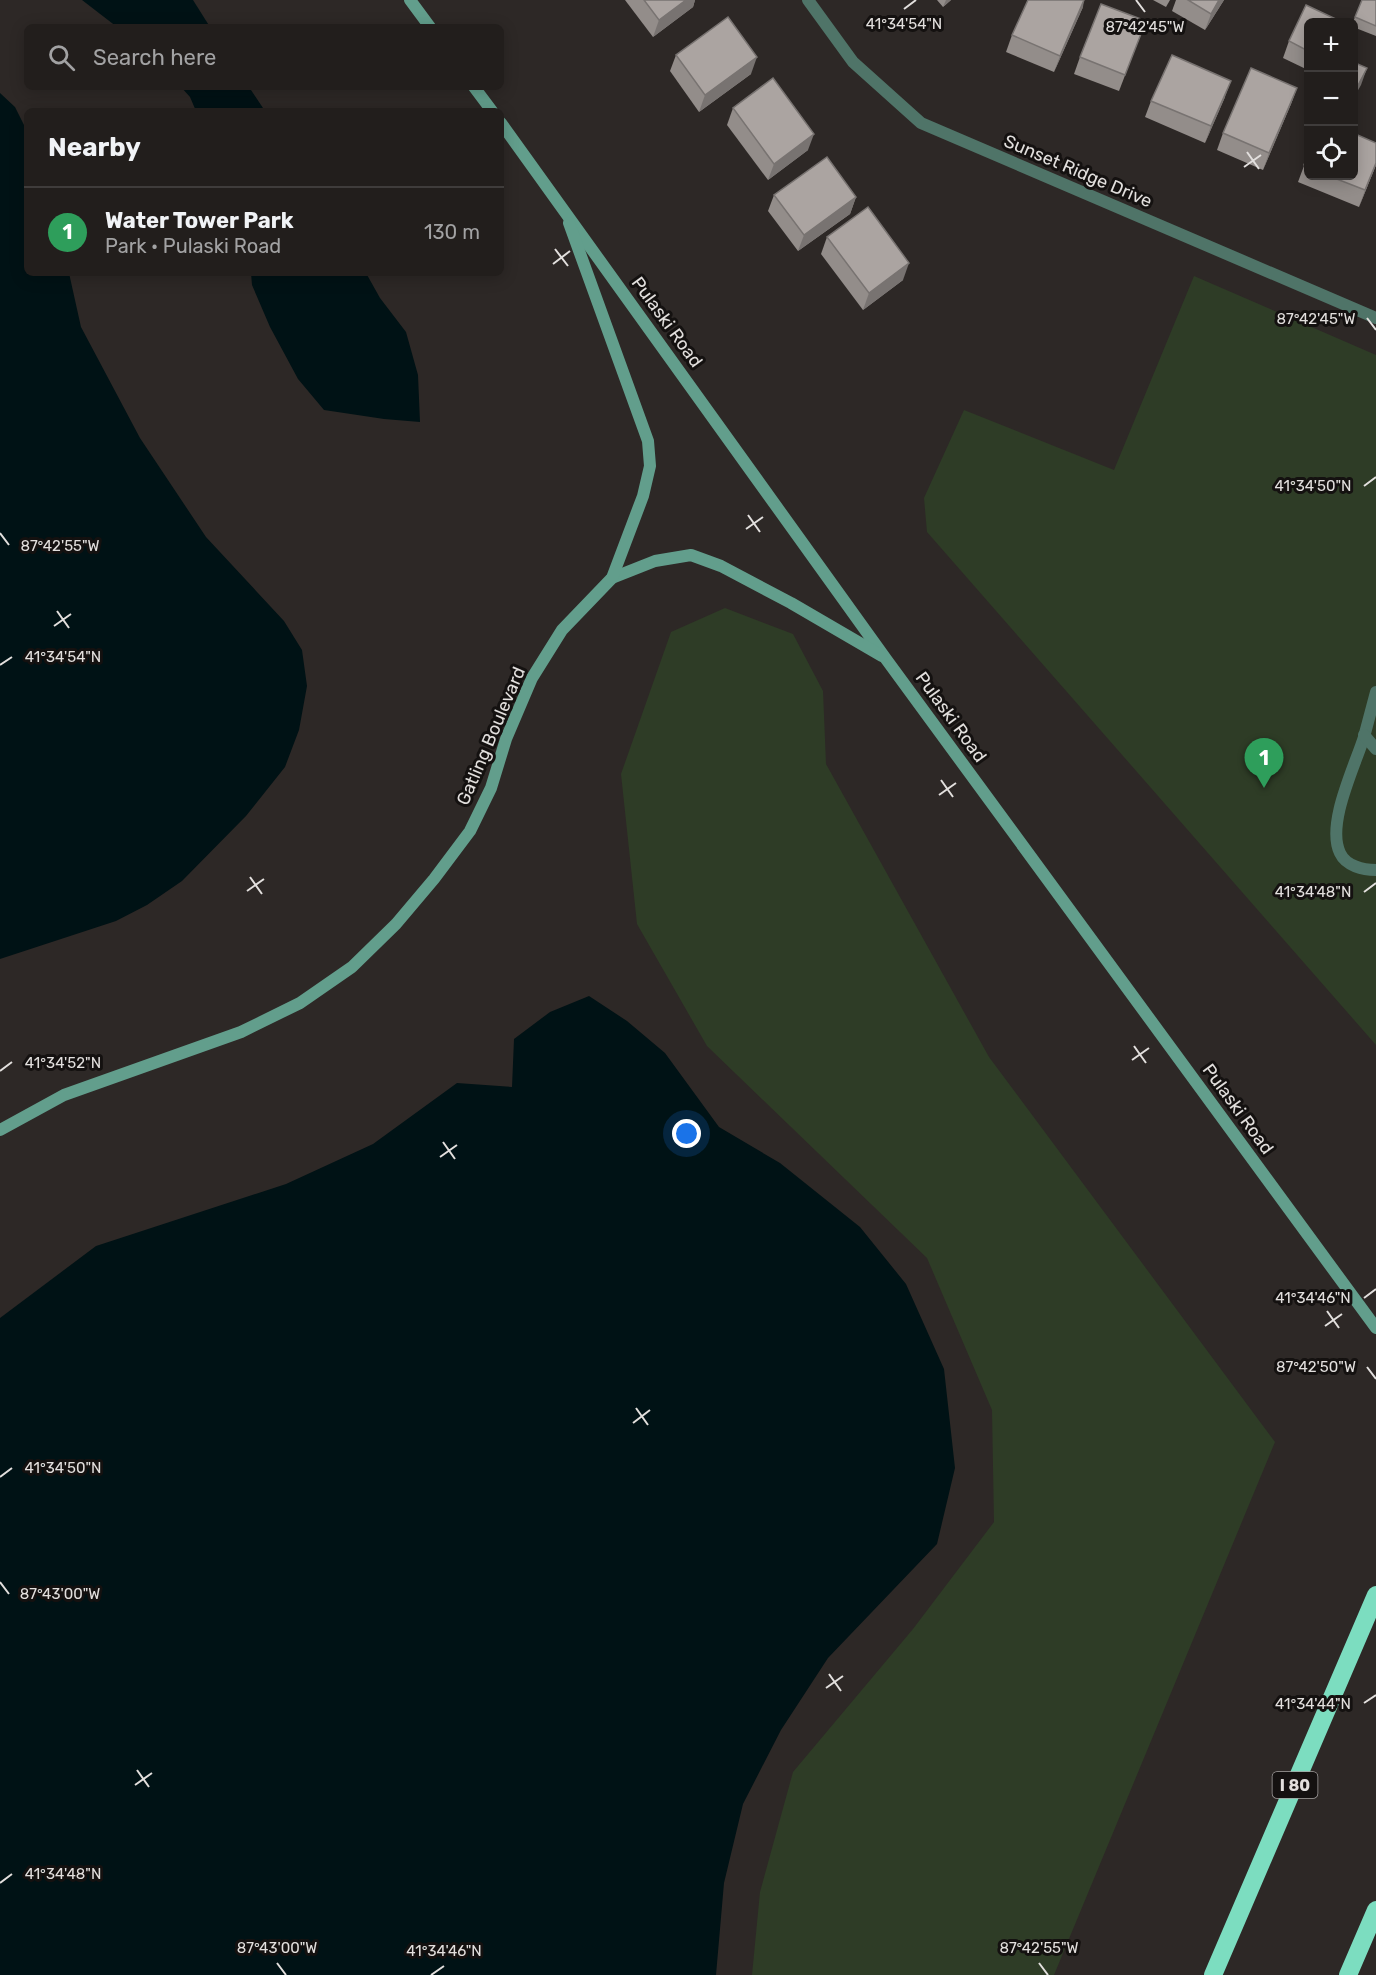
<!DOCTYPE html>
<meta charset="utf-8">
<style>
body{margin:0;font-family:Rubik,sans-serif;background:#2a2725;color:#f1f3f6}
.controls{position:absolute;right:18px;top:18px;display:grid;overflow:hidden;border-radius:9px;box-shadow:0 3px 15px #0003}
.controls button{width:54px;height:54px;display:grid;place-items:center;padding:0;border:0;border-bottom:2px solid #3f3c3b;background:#221e1c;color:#f1f3f6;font:30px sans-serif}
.you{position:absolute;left:687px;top:1134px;width:21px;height:21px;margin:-15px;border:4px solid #fff;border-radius:50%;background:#1a73e8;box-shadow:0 0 0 9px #1a73e833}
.badge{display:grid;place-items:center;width:39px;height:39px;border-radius:50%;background:#8c9099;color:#fff;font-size:20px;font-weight:700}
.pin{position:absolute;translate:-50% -50px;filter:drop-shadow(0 2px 3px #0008)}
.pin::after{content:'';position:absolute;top:32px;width:21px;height:18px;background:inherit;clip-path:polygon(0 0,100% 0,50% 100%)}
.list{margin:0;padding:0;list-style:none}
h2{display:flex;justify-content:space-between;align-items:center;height:78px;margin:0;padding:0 24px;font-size:26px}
h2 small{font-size:20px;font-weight:400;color:#a2a2a3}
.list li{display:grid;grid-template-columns:39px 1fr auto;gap:18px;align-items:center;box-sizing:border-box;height:90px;padding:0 24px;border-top:2px solid #3f3c3b}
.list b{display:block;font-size:22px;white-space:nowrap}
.list p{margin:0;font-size:20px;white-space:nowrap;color:#a2a2a3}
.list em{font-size:20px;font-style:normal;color:#a2a2a3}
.icon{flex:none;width:33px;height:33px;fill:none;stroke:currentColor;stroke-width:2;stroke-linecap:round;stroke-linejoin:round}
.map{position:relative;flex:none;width:1376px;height:1975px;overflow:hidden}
.search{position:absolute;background:#221e1c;box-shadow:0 3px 15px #0003;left:24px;top:24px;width:480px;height:66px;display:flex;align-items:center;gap:15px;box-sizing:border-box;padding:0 21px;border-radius:9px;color:#a2a2a3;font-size:22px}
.panel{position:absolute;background:#221e1c;box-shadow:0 3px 15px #0003;left:24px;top:108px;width:480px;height:168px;border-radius:9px}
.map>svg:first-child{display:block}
.green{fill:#2e3c26}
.water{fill:#001215}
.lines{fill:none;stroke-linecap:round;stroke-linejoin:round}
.lane{stroke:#4f7468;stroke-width:12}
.street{stroke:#4f7468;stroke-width:12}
.secondary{stroke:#629e8c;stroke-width:12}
.highway{stroke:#7cddc0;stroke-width:18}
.wall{fill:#938d8a}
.shaded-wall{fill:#787371}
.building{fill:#aba4a1;stroke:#787371;stroke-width:1.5}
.ticks{fill:none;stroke:#e2dfdd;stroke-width:2}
.labels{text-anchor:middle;stroke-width:6;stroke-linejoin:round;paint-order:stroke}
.shield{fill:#141110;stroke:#a4a1a0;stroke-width:1.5}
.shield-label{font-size:16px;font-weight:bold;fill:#e2dfdd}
.street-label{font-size:18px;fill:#e2dfdd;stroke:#141110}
.ticks-label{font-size:15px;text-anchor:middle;fill:#e2dfdd;stroke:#141110;stroke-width:6;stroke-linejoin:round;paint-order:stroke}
</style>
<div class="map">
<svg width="1376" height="1975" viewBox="0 0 1376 1975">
<rect width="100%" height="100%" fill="#2d2826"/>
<g class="green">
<path d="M1194 276 1376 355V1045L927 532 924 498 964 410 1114 470Z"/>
<path d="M725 608 793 634 823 691 826 764 989 1057 1275 1442 1054 1975H752L760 1892 793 1772 913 1629 994 1522 992 1410 927 1258 707 1046 637 924 621 774 671 632Z"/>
</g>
<g class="water">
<path d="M82 0H193L210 27H117Z"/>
<path d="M181 87H249L265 111H196L190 97Z"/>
<path d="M0 93 15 107 27 131V273H69L81 327 140 438 206 537 284 621 302 650 307 686 299 730 285 767 246 816 182 881 147 905 116 921 0 959Z"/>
<path d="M251 273H366L380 298 406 332 418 375 420 422 384 419 324 410 298 379 270 327 252 285Z"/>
<path d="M589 996 627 1021 665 1053 719 1127 780 1163 860 1227 906 1284 944 1369 955 1468 937 1544 828 1658 781 1730 743 1804 724 1883 716 1975H0V1318L96 1246 286 1184 373 1144 457 1083 512 1087 514 1039 550 1012Z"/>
</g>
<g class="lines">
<g class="lane">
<path d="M1376 692C1372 707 1368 722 1364 737 1355 766 1326 824 1340 853 1346 866 1363 870 1376 870"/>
<path d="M1364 735 1376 749"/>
</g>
<path class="street" d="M808 0 853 62 921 123 1376 318"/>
<g class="secondary">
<path d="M410 0 430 27"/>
<path d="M474 87 492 111"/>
<path d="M501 123 886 659 1376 1328"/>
<path d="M612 578 655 561 691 555 721 566 791 603 882 656"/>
<path d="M0 1130 64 1095 241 1032 300 1003 352 967 396 924 434 879 470 831 491 788 506 739 532 678 562 630 612 578 643 496 650 466 648 441 569 223"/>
</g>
<g class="highway">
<path d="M1213 1975 1376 1595"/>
<path d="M1348 1975 1376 1910"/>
</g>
</g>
<g class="wall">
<path d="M625 0H695L693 7 653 37Z"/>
<path d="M937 0H951L943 7Z"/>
<path d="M1153 0H1170L1166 7Z"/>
<path d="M1176 0H1224L1205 30 1172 11Z"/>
<path d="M1362 0H1376V36L1353 27V22Z"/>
<path d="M1083 7 1054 72 1006 52 1012 35Z"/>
<path d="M1146 21 1119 91 1074 74 1080 57Z"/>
<path d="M1308 22V70L1283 58 1289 41Z"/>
<path d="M676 55 751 74 699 112 670 71Z"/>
<path d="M1297 88 1291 104 1263 170 1217 150 1223 133Z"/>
<path d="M1225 97 1205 143 1145 117 1151 101Z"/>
<path d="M733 108 808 150 768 180 727 125Z"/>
<path d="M1308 155V176H1353L1376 165 1359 207 1298 182Z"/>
<path d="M774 195 856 197 850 214 798 251 768 211Z"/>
<path d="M827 237 903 280 863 310 821 254Z"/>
</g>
<g class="shaded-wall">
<path d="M686 0H695L693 7 653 37 659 20Z"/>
<path d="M946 0H951L943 7Z"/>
<path d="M1084 0 1083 7 1054 72 1060 56Z"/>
<path d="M1219 0H1224L1205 30 1211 14Z"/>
<path d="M757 57 751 74 699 112 705 95Z"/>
<path d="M1367 68 1361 85 1353 99V95Z"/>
<path d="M1231 81 1225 97 1205 143 1211 126Z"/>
<path d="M1297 88 1291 104 1263 170 1269 153Z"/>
<path d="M814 134 808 150 768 180 774 164Z"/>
<path d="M1376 163V165L1359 207 1365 190Z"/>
<path d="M856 197 850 214 798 251 804 235Z"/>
<path d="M909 263 903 280 863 310 869 293Z"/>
</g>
<g class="building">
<path d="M644 0H686L659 20Z"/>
<path d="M1028 0H1084L1060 56 1012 35Z"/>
<path d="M1188 0H1219L1211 14Z"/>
<path d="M1362 0H1376V26L1355 17Z"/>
<path d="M1101 4 1146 21 1125 75 1080 57Z"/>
<path d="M1306 5 1340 21 1339 22H1308V51L1289 41Z"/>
<path d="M728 17 757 57 705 95 676 55Z"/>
<path d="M1172 55 1231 81 1211 126 1151 101Z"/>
<path d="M1353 62 1367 68 1353 95Z"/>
<path d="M1251 68 1297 88 1269 153 1223 133Z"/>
<path d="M773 78 814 134 774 164 733 108Z"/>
<path d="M1353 133 1376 143V163L1365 190 1329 176H1353Z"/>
<path d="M1308 155V167L1304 165Z"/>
<path d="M827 157 856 197 804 235 774 195Z"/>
<path d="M868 207 909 263 869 293 827 237Z"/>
</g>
<path class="ticks" d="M1136 0 1145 12M904 9 916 0M1247 152 1259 169M1244 167 1261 155M555 249 568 266M553 264 570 251M1367 318 1376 330M1364 486 1376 477M748 515 760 532M746 529 763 517M0 533 9 545M57 611 69 628M54 626 71 614M0 665 12 657M941 780 953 797M939 795 956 783M250 877 262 894M247 891 264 879M1364 892 1376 883M1134 1046 1146 1063M1132 1060 1149 1048M0 1071 12 1062M443 1142 455 1159M440 1157 457 1145M1364 1298 1376 1289M1327 1311 1339 1328M1325 1326 1342 1314M1367 1367 1376 1379M636 1408 648 1425M633 1423 650 1410M0 1477 12 1468M0 1582 9 1594M829 1674 841 1691M826 1688 843 1676M1364 1703 1376 1695M137 1770 149 1787M135 1785 152 1773M0 1883 12 1874M277 1963 286 1975M1039 1963 1048 1975M431 1975 444 1966"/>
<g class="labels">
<rect class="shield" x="1272.5" y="1772" width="45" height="26" rx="4.5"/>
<g class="shield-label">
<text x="1295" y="1791">I 80</text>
</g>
<g class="street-label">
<text transform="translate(1078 171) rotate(23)" y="6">Sunset Ridge Drive</text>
<text transform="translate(667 322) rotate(54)" y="6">Pulaski Road</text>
<text transform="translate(951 717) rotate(54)" y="6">Pulaski Road</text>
<text transform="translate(491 736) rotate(-67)" y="6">Gatling Boulevard</text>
<text transform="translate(1238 1109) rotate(54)" y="6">Pulaski Road</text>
</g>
</g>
<g class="ticks-label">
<text x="904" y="29">41°34'54"N</text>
<text x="1145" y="32">87°42'45"W</text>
<text x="1316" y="324">87°42'45"W</text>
<text x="1313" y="491">41°34'50"N</text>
<text x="60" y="551">87°42'55"W</text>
<text x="63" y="662">41°34'54"N</text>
<text x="1313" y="897">41°34'48"N</text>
<text x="63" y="1068">41°34'52"N</text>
<text x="1313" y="1303">41°34'46"N</text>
<text x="1316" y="1372">87°42'50"W</text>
<text x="63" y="1473">41°34'50"N</text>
<text x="60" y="1599">87°43'00"W</text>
<text x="1313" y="1709">41°34'44"N</text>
<text x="63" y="1879">41°34'48"N</text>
<text x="277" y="1953">87°43'00"W</text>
<text x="1039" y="1953">87°42'55"W</text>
<text x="444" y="1956">41°34'46"N</text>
</g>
</svg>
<div class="controls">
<button>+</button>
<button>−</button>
<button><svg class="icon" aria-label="locate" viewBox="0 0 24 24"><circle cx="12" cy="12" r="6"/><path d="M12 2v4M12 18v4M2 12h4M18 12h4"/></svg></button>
</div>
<div class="you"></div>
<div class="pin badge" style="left:1264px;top:788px;background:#2e9e5b">1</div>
<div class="search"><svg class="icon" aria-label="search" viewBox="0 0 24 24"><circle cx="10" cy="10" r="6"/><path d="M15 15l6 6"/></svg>Search here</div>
<section class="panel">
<h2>Nearby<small></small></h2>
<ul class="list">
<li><span class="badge" style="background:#2e9e5b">1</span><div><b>Water Tower Park</b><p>Park · Pulaski Road</p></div><em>130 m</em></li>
</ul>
</section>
</div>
